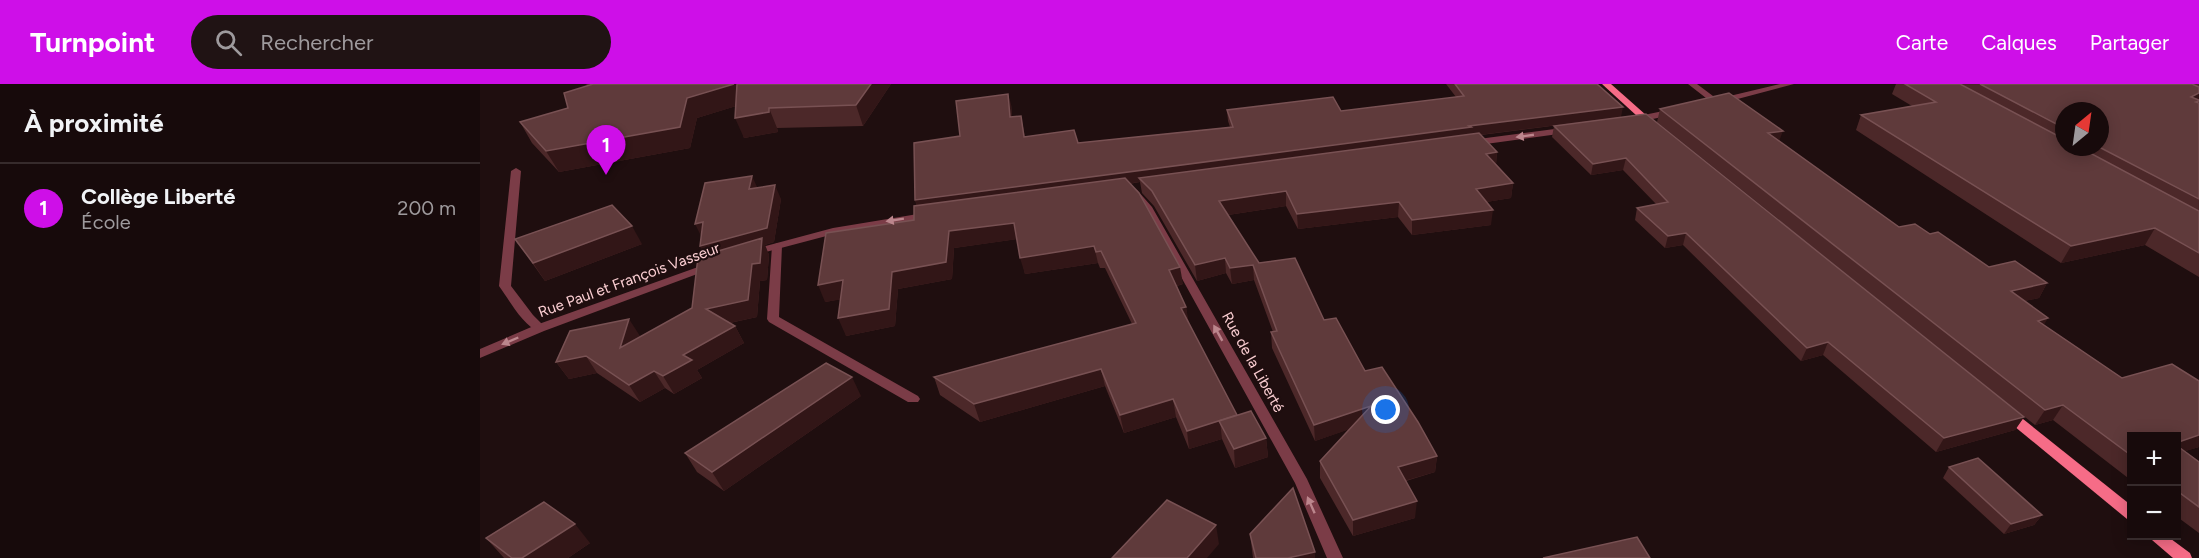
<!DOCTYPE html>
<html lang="fr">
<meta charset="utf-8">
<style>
body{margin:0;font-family:Figtree,sans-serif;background:#201314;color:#f1f3f6}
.controls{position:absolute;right:18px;bottom:18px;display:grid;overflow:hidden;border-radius:0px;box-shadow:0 3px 15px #0003}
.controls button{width:54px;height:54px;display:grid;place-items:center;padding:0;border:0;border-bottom:2px solid #362b2c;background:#170a0b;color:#f1f3f6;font:30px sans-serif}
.compass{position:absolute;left:1575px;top:18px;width:54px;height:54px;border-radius:50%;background:#170a0b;box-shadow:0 3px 15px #0003;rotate:29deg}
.you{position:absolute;left:906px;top:326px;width:21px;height:21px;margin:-15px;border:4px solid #fff;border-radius:50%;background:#1a73e8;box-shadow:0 0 0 9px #1a73e833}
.badge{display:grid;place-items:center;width:39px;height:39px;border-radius:50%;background:#ce0fe8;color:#fff;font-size:20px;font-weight:700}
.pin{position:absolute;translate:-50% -50px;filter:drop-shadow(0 2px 3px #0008)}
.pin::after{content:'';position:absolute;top:32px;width:21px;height:18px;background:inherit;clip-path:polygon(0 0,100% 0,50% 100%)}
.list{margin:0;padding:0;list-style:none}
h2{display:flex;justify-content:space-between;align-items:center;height:78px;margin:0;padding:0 24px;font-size:26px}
h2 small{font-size:20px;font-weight:400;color:#9e9a9d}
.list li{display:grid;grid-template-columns:39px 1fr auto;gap:18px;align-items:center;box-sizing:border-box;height:90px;padding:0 24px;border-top:2px solid #362b2c}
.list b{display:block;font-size:22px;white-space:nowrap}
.list p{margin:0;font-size:20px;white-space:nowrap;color:#9e9a9d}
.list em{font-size:20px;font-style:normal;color:#9e9a9d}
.icon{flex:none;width:33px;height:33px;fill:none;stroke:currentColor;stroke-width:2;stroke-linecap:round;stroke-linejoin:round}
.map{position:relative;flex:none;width:1719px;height:474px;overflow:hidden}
header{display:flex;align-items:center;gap:36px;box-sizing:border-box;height:84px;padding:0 30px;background:#ce0fe8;color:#fff}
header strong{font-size:28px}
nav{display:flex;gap:33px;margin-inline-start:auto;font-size:21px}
.search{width:420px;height:54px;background:#201314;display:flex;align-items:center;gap:15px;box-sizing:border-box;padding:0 21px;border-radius:33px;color:#9e9a9d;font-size:22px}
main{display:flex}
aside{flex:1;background:#170a0b}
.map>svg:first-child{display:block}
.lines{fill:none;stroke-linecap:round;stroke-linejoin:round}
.service{fill:#7b3c47;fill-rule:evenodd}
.minor{fill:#7b3c47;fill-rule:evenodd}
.secondary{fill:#f66c87;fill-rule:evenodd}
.wall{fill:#4c2829;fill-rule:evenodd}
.shaded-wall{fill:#321617}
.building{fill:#5f3a3b;stroke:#785153;stroke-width:1.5}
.oneway{fill:#bc868d}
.labels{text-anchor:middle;stroke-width:4.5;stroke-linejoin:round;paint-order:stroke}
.street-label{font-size:15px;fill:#fccfd3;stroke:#1f0e0f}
</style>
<header>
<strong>Turnpoint</strong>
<div class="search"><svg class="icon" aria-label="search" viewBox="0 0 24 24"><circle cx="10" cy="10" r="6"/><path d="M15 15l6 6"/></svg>Rechercher</div>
<nav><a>Carte</a><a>Calques</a><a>Partager</a></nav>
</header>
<main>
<aside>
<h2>À proximité<small></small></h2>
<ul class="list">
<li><span class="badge">1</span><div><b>Collège Liberté</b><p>École</p></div><em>200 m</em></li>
</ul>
</aside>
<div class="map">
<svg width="1719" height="474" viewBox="0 0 1719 474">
<rect width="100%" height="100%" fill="#1f0e0f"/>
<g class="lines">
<g class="service">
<path d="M36 84 41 87 31 202 53 231 66 244 60 248C43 242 30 217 19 202L31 87Z"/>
<path d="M297 159 302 162 299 233 438 312 440 315 438 318H428L289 238 287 235 292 162Z"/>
</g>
<g class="minor">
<path d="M1208 0H1217L1237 15 1300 0H1314L1235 21Z"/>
<path d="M1193 25 1196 26V30L1154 39 1150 36 1154 33Z"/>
<path d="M1090 43 1095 46 1093 48 991 62 986 59 991 56Z"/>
<path d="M653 105 657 106 672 123 827 395 863 474H847L815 399 663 124 648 108Z"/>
<path d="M450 128 454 129 455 131 454 133 354 150 271 172 266 169 267 167 353 144Z"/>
<path d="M232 178 238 181 236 183 64 247 0 274V265L56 241Z"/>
</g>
<g class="secondary">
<path d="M1122 0H1131L1175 39V43H1169Z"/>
<path d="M1528 325 1533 327 1652 422V437L1647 435 1523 333 1521 330 1523 327Z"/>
<path d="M1670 452H1687L1710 469 1712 474H1693L1672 456Z"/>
</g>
</g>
<g class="wall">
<path d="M106 0H411L383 42 297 44 298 48 264 54 256 22 217 34 210 64 79 88 52 59 40 38 88 24 108 2Z"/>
<path d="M966 0H1117L1141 33 1544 333 1535 346 1456 368 1343 271 1321 277 1203 161 1185 164 1155 136 1157 124 1176 120 1143 86 1111 91 1072 53 1074 42 1110 37 1001 51 1017 68 1016 80 1033 99 1031 114 1006 118 1011 141 932 151 918 133 818 145 806 122 748 131 779 179 844 236 957 372 955 388 926 397 935 434 873 452 840 394V377L869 345 835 357 792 264 791 248H793L774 196 752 200 746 189 717 197 674 122 662 109 660 98 649 100 703 200 697 202 706 223 708 239 757 331 786 354 788 373 755 384 742 355 709 365 696 333 644 349 625 302 500 338 460 311 454 293 652 240 625 184H620L618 179 545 190 537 155 474 164 472 195 418 205 415 242 366 252 361 215 345 218 434 136 437 122 435 116 480 52 531 20 532 33 541 32 545 53 598 59 750 43 748 37 747 26 861 27 976 13Z"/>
<path d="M1416 0H1719V193L1665 161 1581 179 1376 46 1381 31 1432 22 1412 10ZM1584 27 1620 63H1584Z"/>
<path d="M1180 25 1299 57 1419 143 1450 150 1509 183 1567 199 1559 214 1544 217 1564 241 1642 294 1719 297V363L1705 367 1719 378V449L1696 432V352H1652V397L1573 336 1555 341 1177 38Z"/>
<path d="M277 104 301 115 294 158 285 161 289 171 287 196 280 197 277 233 250 239 255 242 264 259 217 286 222 294 194 310 185 304 160 318 117 289 89 295 76 278 160 252 159 253 212 224 225 171 220 162Z"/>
<path d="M35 155 162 160 65 197Z"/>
<path d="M381 312 244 407 217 388 205 369Z"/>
<path d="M1469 383 1562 431 1554 441 1524 450 1463 394Z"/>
<path d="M770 450 835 474H773Z"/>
<path d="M6 454 110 459 88 474H24Z"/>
</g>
<g class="shaded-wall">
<path d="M254 0H258L266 19 217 34 210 64 79 88 66 67 207 14Z"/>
<path d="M391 0H411L383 42 376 21Z"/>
<path d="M1719 9V20L1711 13Z"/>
<path d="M528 10 531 20 533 44 530 33Z"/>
<path d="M1143 23 1141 33 659 94 660 98 439 128 435 116 989 42Z"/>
<path d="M289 24 297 44 298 48 264 54 255 34Z"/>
<path d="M1303 47 1298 60 1288 49Z"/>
<path d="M1017 68 1016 82 1006 70Z"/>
<path d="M1146 74 1143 86 1111 91 1113 80Z"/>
<path d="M272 92 278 105H269Z"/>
<path d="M1033 99 1031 114 994 120 996 105Z"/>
<path d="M295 101 301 115 294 158 285 161 289 171 287 196 280 197 277 233 235 242 226 225 228 177 220 162Z"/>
<path d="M806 107V122L741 132 739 117Z"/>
<path d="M919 118 918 133 818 145 817 130Z"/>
<path d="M1013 126 1011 141 932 151V136Z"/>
<path d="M223 138 222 154 215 140Z"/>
<path d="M534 139 538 155 474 164 472 195 418 205 415 242 366 252 358 234 412 188 469 147Z"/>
<path d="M152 142 162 160 65 197 53 179Z"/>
<path d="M1675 144 1665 161 1581 179 1591 162Z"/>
<path d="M1206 149 1203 161 1185 164 1188 152Z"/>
<path d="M614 162 618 179 545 190 540 174Z"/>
<path d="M745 174 746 189 717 197 715 181Z"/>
<path d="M773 181 774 196 752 200 750 184Z"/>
<path d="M700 183 703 200 692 203 689 186Z"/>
<path d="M363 196 370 214 345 218 338 201Z"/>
<path d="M1567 199 1559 214 1522 222 1531 207Z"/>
<path d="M706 223 709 240 701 224Z"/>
<path d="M1568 234 1559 249 1558 237Z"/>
<path d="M149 235 160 252 151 281 140 264Z"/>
<path d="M255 242 264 259 217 286 222 294 194 310 183 292 203 271Z"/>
<path d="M1348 258 1343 271 1321 277 1327 264Z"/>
<path d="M106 272 117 289 89 295 76 278Z"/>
<path d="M621 285 625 302 500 338 494 320Z"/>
<path d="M174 287 185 304 160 318 149 301Z"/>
<path d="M372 293 381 312 244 407 232 388Z"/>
<path d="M693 315 696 333 644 349 640 331Z"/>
<path d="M1583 321 1573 336 1555 341 1565 326Z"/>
<path d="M891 322V338L835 357 834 341Z"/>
<path d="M1544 333 1535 346 1456 368 1464 354Z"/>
<path d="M740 337 742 355 709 365 707 347Z"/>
<path d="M1719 351V363L1696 370V359Z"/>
<path d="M786 354 788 373 755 384 754 365Z"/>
<path d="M957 372 955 388 917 399 918 383Z"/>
<path d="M937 417 935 434 873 452V436Z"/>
<path d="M1562 431 1554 441 1524 450 1531 440Z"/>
<path d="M95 440 110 459 88 474H42Z"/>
<path d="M736 441 739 460 727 474H707Z"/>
<path d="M835 468V474H808Z"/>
</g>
<g class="building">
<path d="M113 0H254L207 14 200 43 66 67 40 38 88 24 84 9Z"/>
<path d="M257 0H391L376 21 289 24V28L255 34Z"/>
<path d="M975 0H1117L1143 23 989 42 991 43 435 116 434 59 480 52 476 17 528 10 530 33 541 32 544 53 594 46 598 59 753 43 747 26 853 13 861 27 984 12Z"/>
<path d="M1425 0H1480L1584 55V63H1599L1719 127V169L1675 144 1591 162 1381 31 1456 18Z"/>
<path d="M1500 0H1712L1719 3V9L1711 13 1719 16V17L1716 18 1719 19V115L1619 63 1620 27H1584V44Z"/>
<path d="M1249 9 1303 47 1288 49 1419 143 1435 140 1450 150 1458 148 1509 183 1535 177 1567 199 1531 207 1568 234 1558 237 1642 294 1692 280 1719 297V351L1696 359V352H1652V372L1583 321 1565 326 1180 25Z"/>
<path d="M1166 30 1544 333 1464 354 1348 258 1327 264 1206 149 1188 152 1157 124 1188 118 1146 74 1113 80 1074 42Z"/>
<path d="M999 49 1017 68 1006 70 1033 99 996 105 1013 126 932 136 919 118 817 130 806 107 739 117 779 179 815 174 844 236 856 234 885 287 902 283 938 338 957 372 918 383 937 417 873 436 840 377 891 322 834 341 791 248 797 247 773 181 750 184 745 174 715 181 672 107 659 94Z"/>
<path d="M272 92 269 105 295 101 287 144 220 162 223 138 215 140 225 99Z"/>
<path d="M645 94 659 109 700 183 689 186 706 223 701 224 757 331 707 347 693 315 640 331 621 285 494 320 454 293 656 239 621 167 616 168 614 162 540 174 534 139 469 147 466 178 412 188 409 225 358 234 363 196 338 201 346 149 434 136V122Z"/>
<path d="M132 121 152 142 53 179 35 155Z"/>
<path d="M282 154 280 179 272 180 268 216 226 225 255 242 203 271 212 276 183 292 174 287 149 301 106 272 76 278 90 247 149 235 140 264 212 224 218 173Z"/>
<path d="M346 279 372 293 232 388 205 369Z"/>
<path d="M771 327 786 354 754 365 739 337Z"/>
<path d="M1696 361 1719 378V423L1696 406Z"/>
<path d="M1498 374 1562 431 1531 440 1469 383Z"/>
<path d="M813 404 835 468 808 474H776L770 450Z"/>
<path d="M687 416 736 441 707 474H632Z"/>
<path d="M64 418 95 440 42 474H32L6 454Z"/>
<path d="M1157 453 1170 474H1063Z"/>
</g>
<defs><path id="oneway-solid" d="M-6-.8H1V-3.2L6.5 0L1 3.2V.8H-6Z" transform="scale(1.5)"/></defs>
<g class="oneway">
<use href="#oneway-solid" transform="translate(1045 52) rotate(172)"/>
<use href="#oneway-solid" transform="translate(415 136) rotate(171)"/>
<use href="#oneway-solid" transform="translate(738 249) rotate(-119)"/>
<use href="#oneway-solid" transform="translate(30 257) rotate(157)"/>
<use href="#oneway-solid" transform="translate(831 421) rotate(-114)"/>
</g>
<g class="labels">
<g class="street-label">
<text transform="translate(149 196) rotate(-20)" y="5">Rue Paul et François Vasseur</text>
<text transform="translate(773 278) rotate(61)" y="5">Rue de la Liberté</text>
</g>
</g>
</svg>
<div class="controls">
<button>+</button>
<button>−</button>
</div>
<svg class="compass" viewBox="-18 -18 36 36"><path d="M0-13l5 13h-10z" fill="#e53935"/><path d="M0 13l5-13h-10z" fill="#9e9a9d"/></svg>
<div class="you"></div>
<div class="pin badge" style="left:126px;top:91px">1</div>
</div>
</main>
